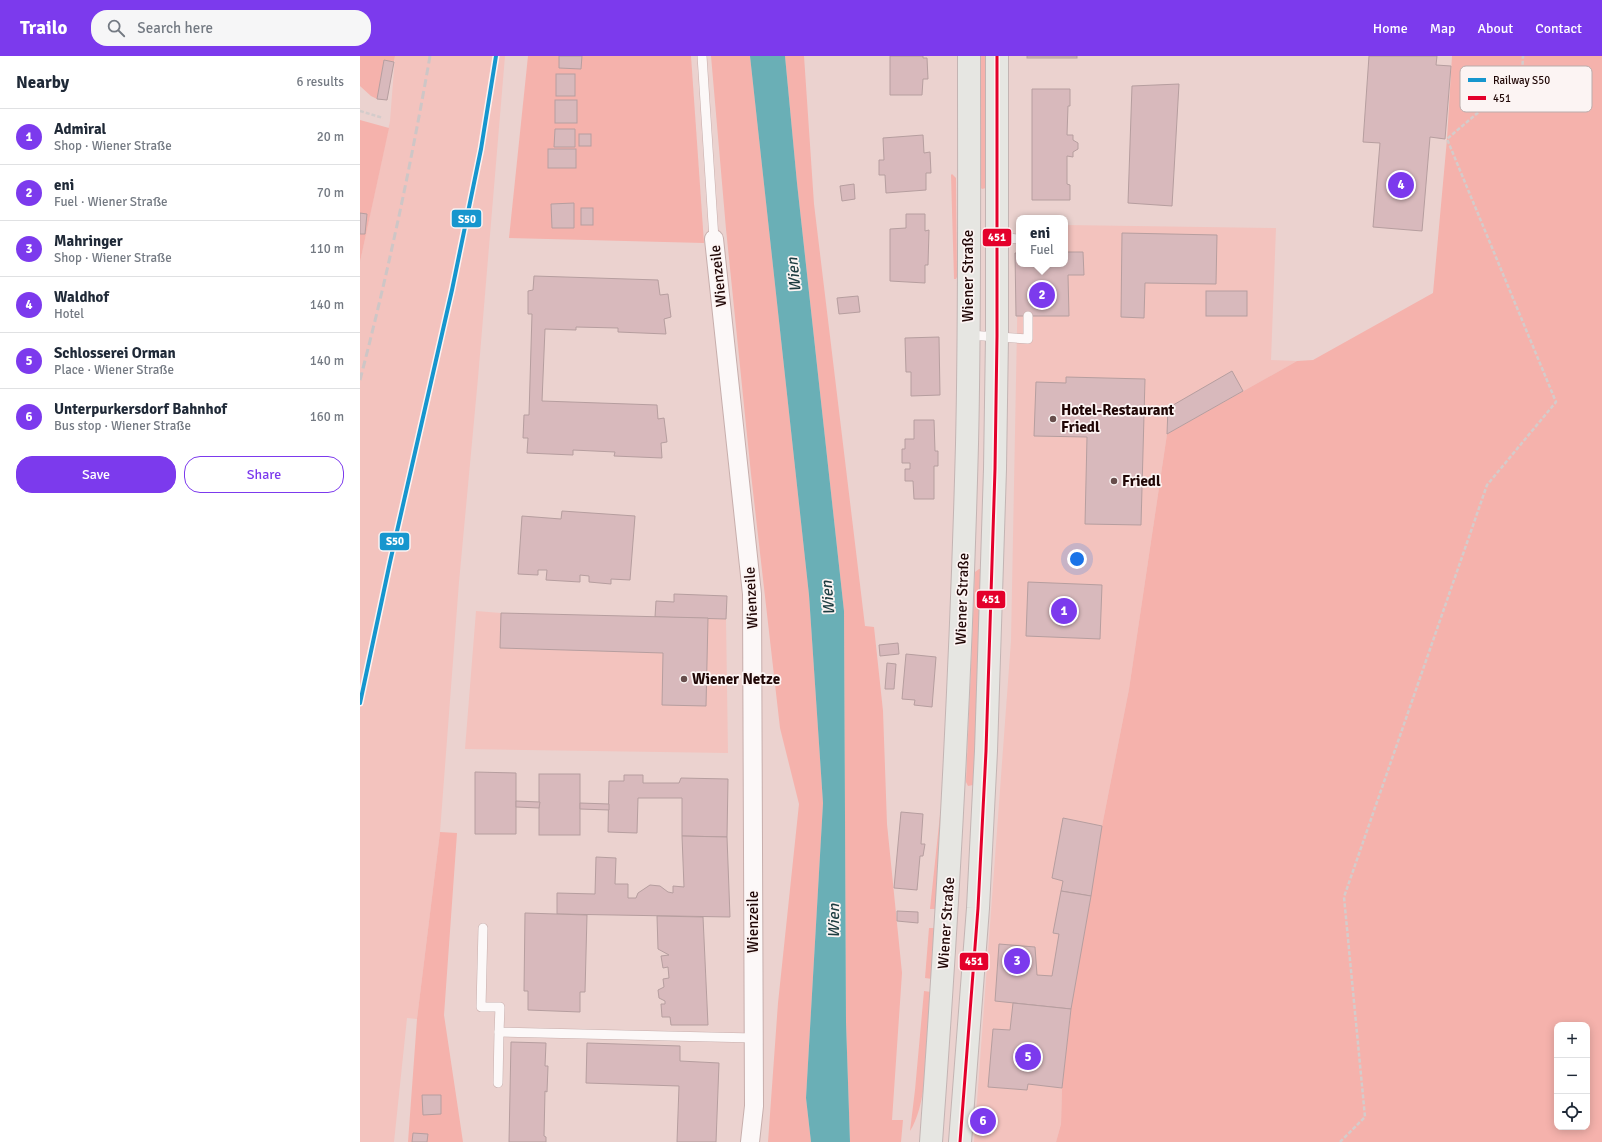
<!DOCTYPE html>
<meta charset="utf-8">
<style>
body{margin:0;font-family:Signika,sans-serif;background:#f6f6f7;color:#1f2937}
.controls{position:absolute;right:12px;bottom:12px;display:grid;overflow:hidden;border-radius:8px;box-shadow:0 2px 10px #0003}
.controls button{width:36px;height:36px;display:grid;place-items:center;padding:0;border:0;border-bottom:1px solid #e0e1e3;background:#fff;color:#1f2937;font:20px sans-serif}
.you{position:absolute;left:717px;top:503px;width:14px;height:14px;margin:-10px;border:3px solid #fff;border-radius:50%;background:#1a73e8;box-shadow:0 0 0 6px #1a73e833}
.badge{display:grid;place-items:center;width:26px;height:26px;border-radius:50%;background:#7c3aed;color:#fff;font-size:13px;font-weight:700}
.pin{position:absolute;translate:-50% -50%;border:2px solid #fff;box-shadow:0 1px 4px #0006}
.popup{position:absolute;left:656px;top:159px;width:52px;height:52px;box-sizing:border-box;display:grid;place-content:center;border-radius:8px;background:#fff;filter:drop-shadow(0 1px 3px #0005);font-size:13px;white-space:nowrap;color:#747a83}
.popup b{font-size:15px;color:#1f2937}
.popup::after{content:'';position:absolute;left:50%;top:100%;margin-left:-8px;border:8px solid transparent;border-top-color:#fff}
.list{margin:0;padding:0;list-style:none}
h2{display:flex;justify-content:space-between;align-items:center;height:52px;margin:0;padding:0 16px;font-size:17px}
h2 small{font-size:13px;font-weight:400;color:#747a83}
.list li{display:grid;grid-template-columns:26px 1fr auto;gap:12px;align-items:center;box-sizing:border-box;height:56px;padding:0 16px;border-top:1px solid #e0e1e3}
.list b{display:block;font-size:15px;white-space:nowrap}
.list p{margin:0;font-size:13px;white-space:nowrap;color:#747a83}
.list em{font-size:13px;font-style:normal;color:#747a83}
.actions{display:flex;gap:8px;padding:12px 16px}
.actions a{flex:1;padding:9px 0;border:1px solid #7c3aed;border-radius:16px;text-align:center;font-size:14px;color:#7c3aed}
.actions .main{background:#7c3aed;color:#fff}
.icon{flex:none;width:22px;height:22px;fill:none;stroke:currentColor;stroke-width:2;stroke-linecap:round;stroke-linejoin:round}
.map{position:relative;flex:none;width:1242px;height:1086px;overflow:hidden}
header{display:flex;align-items:center;gap:24px;box-sizing:border-box;height:56px;padding:0 20px;background:#7c3aed;color:#fff}
header strong{font-size:19px}
nav{display:flex;gap:22px;margin-inline-start:auto;font-size:14px}
.search{width:280px;height:36px;background:#f6f6f7;display:flex;align-items:center;gap:10px;box-sizing:border-box;padding:0 14px;border-radius:16px;color:#747a83;font-size:15px}
main{display:flex}
aside{flex:1;background:#fff}
.map>svg:first-child{display:block}
.built{fill:#f3c3be}
.green{fill:#f5b2ac;fill-rule:evenodd}
.water{fill:#6aafb6}
.building{fill:#d8b9bc;stroke:#b69e9f}
.lines{fill:none;stroke-linecap:round;stroke-linejoin:round}
.lane-casing{stroke:#c7aeac;stroke-width:10}
.street-casing{stroke:#c7aeac;stroke-width:20}
.primary-casing{stroke:#c3b4b3;stroke-width:24}
.path{stroke:#d4cccb;stroke-width:2.5;stroke-dasharray:4 2;stroke-linecap:butt}
.lane{stroke:#fcf8f8;stroke-width:9}
.street{stroke:#fcf8f8;stroke-width:18}
.primary{stroke:#e6e6e2;stroke-width:22}
.rail{stroke:#cec6c6;stroke-width:3;stroke-dasharray:8 4;stroke-linecap:butt}
.bus-1-casing{stroke:#fcf4f3;stroke-width:6}
.bus-1{stroke:#e4002b;stroke-width:3}
.rail-1-casing{stroke:#fcf4f3;stroke-width:7}
.rail-1{stroke:#1696ce;stroke-width:4}
.poi-dot{fill:#674e4c;stroke:#fcf4f3;stroke-width:1.5}
.labels{text-anchor:middle;stroke-width:3.5;stroke-linejoin:round;paint-order:stroke}
.street-label{font-size:15px;fill:#200706;stroke:#fcf4f3}
.poi-label{font-size:15px;font-weight:bold;fill:#200706;stroke:#fcf4f3;text-anchor:start}
.water-label{font-size:16px;font-style:italic;fill:#1c3c40;stroke:#fcf4f3}
.key{fill:#fcf4f3;stroke:#baadac;stroke-width:1}
.key-label{font-size:11px;fill:#200706}
.line-badge{stroke:#fcf4f3;stroke-width:1.5}
.badge-label{font-size:11px;text-anchor:middle;font-weight:bold;fill:#fff}
</style>
<header>
<strong>Trailo</strong>
<div class="search"><svg class="icon" aria-label="search" viewBox="0 0 24 24"><circle cx="10" cy="10" r="6"/><path d="M15 15l6 6"/></svg>Search here</div>
<nav><a>Home</a><a>Map</a><a>About</a><a>Contact</a></nav>
</header>
<main>
<aside>
<h2>Nearby<small>6 results</small></h2>
<ul class="list">
<li><span class="badge">1</span><div><b>Admiral</b><p>Shop · Wiener Straße</p></div><em>20 m</em></li>
<li><span class="badge">2</span><div><b>eni</b><p>Fuel · Wiener Straße</p></div><em>70 m</em></li>
<li><span class="badge">3</span><div><b>Mahringer</b><p>Shop · Wiener Straße</p></div><em>110 m</em></li>
<li><span class="badge">4</span><div><b>Waldhof</b><p>Hotel</p></div><em>140 m</em></li>
<li><span class="badge">5</span><div><b>Schlosserei Orman</b><p>Place · Wiener Straße</p></div><em>140 m</em></li>
<li><span class="badge">6</span><div><b>Unterpurkersdorf Bahnhof</b><p>Bus stop · Wiener Straße</p></div><em>160 m</em></li>
</ul>
<div class="actions"><a class="main">Save</a><a>Share</a></div>
</aside>
<div class="map">
<svg width="1242" height="1086" viewBox="0 0 1242 1086">
<rect width="100%" height="100%" fill="#ebd2cf"/>
<g class="built">
<path d="M35 0H145L118 322 99 526 80 776 57 963 47 962 34 1086H0V206L30 65Z"/>
<path d="M659 168V208H705V169L916 172 911 304 937 305 807 378 769 633 742 770 711 953 702 1032 701 1068 696 1086H614L651 585Z"/>
<path d="M116 555 141 557 366 563 368 697 105 693Z"/>
</g>
<g class="green">
<path d="M0 0H35L34 6 24 4 17 43 11 40 0 30Z"/>
<path d="M168 0H331L344 187 149 182Z"/>
<path d="M351 0H390L449 539 463 747 446 1042 451 1086H408L418 947 439 748 420 672 391 418 366 173Z"/>
<path d="M425 0H444L454 148 505 570 514 571 523 655 527 768 542 917 532 1064H543L541 1086H490L486 966 484 555 437 127Z"/>
<path d="M620 0H628L627 129 626 132 622 133 619 130Z"/>
<path d="M1092 0H1242V1086H696L701 1068 702 1032 711 953 742 770 769 633 807 378 937 305 953 304 1073 237 1087 83ZM1197 969H1227V1071H1197Z"/>
<path d="M0 64 29 72 0 206Z"/>
<path d="M592 118 596 122 597 221 596 223H594L591 119Z"/>
<path d="M619 513H621L623 517 614 726 613 729 608 730 606 726 615 516Z"/>
<path d="M580 759 584 760 577 853H570Z"/>
<path d="M80 776 97 777 84 959 103 1086H48L57 963Z"/>
<path d="M569 872H576L572 923 565 922Z"/>
<path d="M564 935 571 936C568 972 569 1047 550 1075L555 1034Z"/>
</g>
<path class="water" d="M390 0H425L437 127 484 555 486 966 490 1086H451L446 1042 463 747 449 539Z"/>
<g class="building">
<path d="M199 0H222L221 13 199 12Z"/>
<path d="M530 0H563V2H567L568 23H563L562 39H530Z"/>
<rect x="667" y="0" width="50" height="2"/>
<path d="M1009 0H1077L1076 9 1091 10 1085 83 1070 81 1062 175 1013 171 1020 87 1003 86Z"/>
<path d="M24 4 34 6 27 44 17 43Z"/>
<rect x="196" y="18" width="19" height="22"/>
<path d="M819 28 812 150 768 147 772 30Z"/>
<path d="M672 33H710V50H708L707 79H713V84L718 87V93L713 96V101L707 100V128L710 129V144H672Z"/>
<rect x="195" y="44" width="22" height="23"/>
<path d="M195 73H215V91H194Z"/>
<rect x="219" y="78" width="12" height="12"/>
<path d="M563 79 564 97 570 96 571 117H566V134L526 137 525 119H519V104H524L523 82Z"/>
<rect x="188" y="93" width="28" height="19"/>
<path d="M494 128 495 143 482 145 480 130Z"/>
<path d="M214 147V172H192L191 148Z"/>
<rect x="221" y="152" width="12" height="17"/>
<path d="M0 157 7 158 5 178H0Z"/>
<path d="M546 158H565V175L569 174 568 209H565V227L530 225V173L546 172Z"/>
<path d="M762 177 857 179 856 228 785 227 784 262 761 261Z"/>
<path d="M705 196H723L724 219H708L709 260H656L655 197H659V208H705Z"/>
<path d="M174 220 298 224 300 239 308 238 311 261 304 263 306 278 258 276V272L216 271V274L185 273 182 345 297 349 298 363 304 362 307 386 301 387 302 402 254 400 255 396 213 394V399L167 397 168 382H163L164 359H169L172 258H168V235L173 234Z"/>
<rect x="846" y="235" width="41" height="25"/>
<path d="M498 240 500 256 479 258 477 242Z"/>
<path d="M579 281 580 339 551 340V316H546L545 282Z"/>
<path d="M872 315 883 335 807 378 808 352Z"/>
<path d="M706 321 785 323 781 469 725 468 727 381 674 380 676 326 706 327Z"/>
<path d="M554 364H574L575 395H578V410H574V443H554L553 425H545V413H550V407H542V393H545V383H554Z"/>
<path d="M202 455 275 460 270 524 251 523V528L229 526V520L220 519V526L186 524 187 514H178V519L158 518 162 460 201 463Z"/>
<path d="M668 526 742 529 740 583 666 580Z"/>
<path d="M314 538 367 540 366 563 295 561 296 545 314 546Z"/>
<path d="M141 557 348 562 346 650 302 649 303 597 140 592Z"/>
<path d="M538 587 539 598 520 600 519 589Z"/>
<path d="M546 598 576 601 572 651 554 649 555 644 542 643Z"/>
<path d="M527 607 536 608 534 633H525Z"/>
<path d="M115 716 156 717V778H115Z"/>
<rect x="179" y="718" width="41" height="61"/>
<path d="M264 719H283V727H319L321 722 368 723 367 781 322 780V742H278L277 777 248 776 249 725H264Z"/>
<path d="M156 745 180 746 179 752 156 751Z"/>
<path d="M220 747 249 748V754L220 753Z"/>
<path d="M541 756 563 758 561 788H565L563 800H560L557 834 534 832Z"/>
<path d="M703 762 742 770 731 840 701 835 703 825 692 822Z"/>
<path d="M322 780 367 781 370 861 197 858V837L235 838 236 801 256 802 255 828H268V842H276L278 837 290 829 300 830 308 836 313 837V830L324 831Z"/>
<path d="M701 835 731 840 711 953 635 945 639 888 675 891 677 919 692 920 699 878 693 877Z"/>
<path d="M537 855 558 856V867L537 865Z"/>
<path d="M165 857 227 859 225 936H220V956L168 954V935H164Z"/>
<path d="M297 860 343 861 348 969H311L310 961H302L301 948H305V945L299 942 298 934 304 931 303 923 309 922 308 911 303 912 301 900 309 899 298 893Z"/>
<path d="M653 947 711 953 702 1032 668 1028 667 1034 628 1031 633 973 650 974Z"/>
<path d="M151 986 186 987 185 1010H188L187 1036 185 1035 184 1080 186 1081V1086H149Z"/>
<path d="M227 987 320 990V1005L359 1007 356 1086H317L319 1030 226 1027Z"/>
<path d="M62 1039H81V1058L63 1059Z"/>
<path d="M53 1077 68 1078 67 1086H52Z"/>
</g>
<g class="lines">
<g class="lane-casing">
<g id="lane">
<path d="M342 0 354 183"/>
<path d="M638 181 659 183"/>
<path d="M608 279 668 283V260"/>
<path d="M123 872 121 951H140L139 976 394 982"/>
<path d="M138 1027 139 976"/>
</g>
</g>
<g class="street-casing">
<path id="street" d="M354 183 392 538 394 1050 390 1086"/>
</g>
<g class="primary-casing">
<g id="primary">
<path d="M571 1086C588 853 601 621 607 388 610 259 609 129 609 0"/>
<path d="M600 1086 618 852 626 695 635 413 637 280V0"/>
</g>
</g>
<g class="path">
<path d="M0 55 23 62"/>
<path d="M980 1086 1005 1061 984 841 1127 429 1196 346 1087 83 1162 19 1163 0"/>
</g>
<use href="#lane" class="lane"/>
<use href="#street" class="street"/>
<use href="#primary" class="primary"/>
<path class="rail" d="M0 324C28 217 51 109 70 0"/>
<g class="bus-1-casing">
<path id="bus-1" d="M600 1086 618 852 626 695 635 413 637 280V0"/>
</g>
<use href="#bus-1" class="bus-1"/>
<g class="rail-1-casing">
<path id="rail-1" d="M0 647 30 506 92 234 121 93 136 0"/>
</g>
<use href="#rail-1" class="rail-1"/>
</g>
<g class="poi-dot">
<circle cx="693" cy="363" r="4"/>
<circle cx="754" cy="425" r="4"/>
<circle cx="324" cy="623" r="4"/>
</g>
<g class="labels">
<g class="street-label">
<text transform="translate(358 220) rotate(-96)" y="5">Wienzeile</text>
<text transform="translate(608 220) rotate(-90)" y="5">Wiener Straße</text>
<text transform="translate(391 542) rotate(-93)" y="5">Wienzeile</text>
<text transform="translate(602 543) rotate(-88)" y="5">Wiener Straße</text>
<text transform="translate(393 866) rotate(-90)" y="5">Wienzeile</text>
<text transform="translate(586 867) rotate(-86)" y="5">Wiener Straße</text>
</g>
<g class="poi-label">
<text x="701" y="359">Hotel-Restaurant<tspan x="701" dy="17">Friedl</tspan></text>
<text x="762" y="430">Friedl</text>
<text x="332" y="628">Wiener Netze</text>
</g>
<g class="water-label">
<text transform="translate(433 219) rotate(-96)" y="6">Wien</text>
<text transform="translate(467 542) rotate(-95)" y="6">Wien</text>
<text transform="translate(473 865) rotate(-90)" y="6">Wien</text>
</g>
</g>
<rect x="1100" y="10" width="132" height="46" rx="6" class="key"/>
<rect x="1108" y="22" width="18" height="4" fill="#1696ce"/>
<rect x="1108" y="40" width="18" height="4" fill="#e4002b"/>
<g class="key-label">
<text x="1133" y="28">Railway S50</text>
<text x="1133" y="46">451</text>
</g>
<g class="line-badge">
<rect x="91" y="153" width="31" height="19" rx="4" fill="#1696ce"/>
<rect x="622" y="172" width="30" height="19" rx="4" fill="#e4002b"/>
<rect x="19" y="476" width="31" height="19" rx="4" fill="#1696ce"/>
<rect x="616" y="534" width="30" height="19" rx="4" fill="#e4002b"/>
<rect x="599" y="896" width="30" height="19" rx="4" fill="#e4002b"/>
</g>
<g class="badge-label">
<text x="107" y="167">S50</text>
<text x="637" y="185">451</text>
<text x="35" y="489">S50</text>
<text x="631" y="547">451</text>
<text x="614" y="909">451</text>
</g>
</svg>
<div class="controls">
<button>+</button>
<button>−</button>
<button><svg class="icon" aria-label="locate" viewBox="0 0 24 24"><circle cx="12" cy="12" r="6"/><path d="M12 2v4M12 18v4M2 12h4M18 12h4"/></svg></button>
</div>
<div class="you"></div>
<div class="pin badge" style="left:704px;top:555px">1</div>
<div class="pin badge" style="left:682px;top:239px">2</div>
<div class="popup"><b>eni</b>Fuel</div>
<div class="pin badge" style="left:657px;top:905px">3</div>
<div class="pin badge" style="left:1041px;top:129px">4</div>
<div class="pin badge" style="left:668px;top:1001px">5</div>
<div class="pin badge" style="left:623px;top:1065px">6</div>
</div>
</main>
